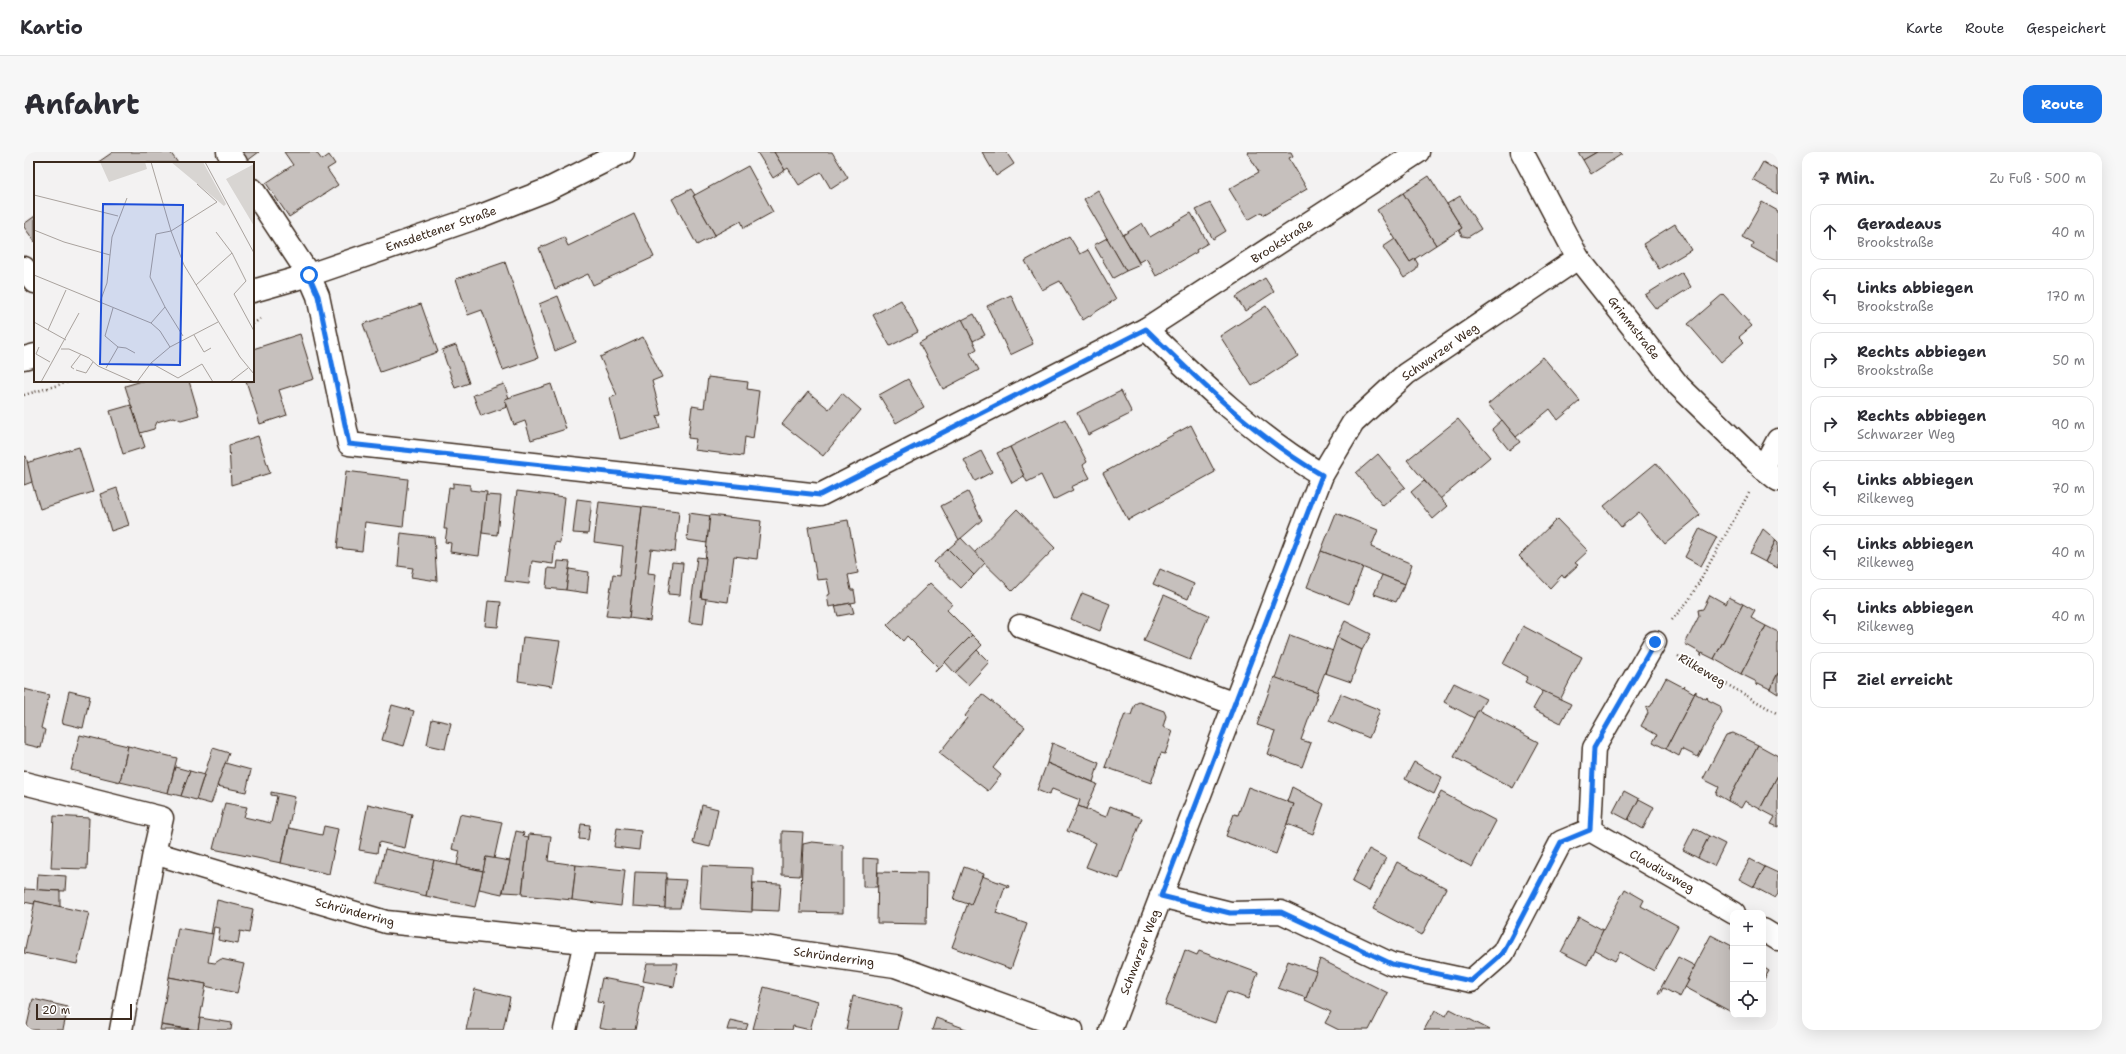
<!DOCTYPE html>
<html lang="de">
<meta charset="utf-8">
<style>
body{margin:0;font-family:"Shantell Sans",sans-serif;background:#f7f7f7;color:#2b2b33}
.controls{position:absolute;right:12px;bottom:12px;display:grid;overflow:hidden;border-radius:8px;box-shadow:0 4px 16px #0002}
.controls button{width:36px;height:36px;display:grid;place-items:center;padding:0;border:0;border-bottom:1px solid #e1e1e2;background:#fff;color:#2b2b33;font:20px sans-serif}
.scale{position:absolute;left:12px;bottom:10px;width:96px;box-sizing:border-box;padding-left:4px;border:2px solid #3b2a1e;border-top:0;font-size:11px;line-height:14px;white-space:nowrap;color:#3b2a1e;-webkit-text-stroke:3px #fff;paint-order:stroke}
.stop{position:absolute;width:12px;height:12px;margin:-9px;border:3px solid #1a73e8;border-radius:50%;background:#fff}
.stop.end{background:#1a73e8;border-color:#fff;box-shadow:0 1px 4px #0008}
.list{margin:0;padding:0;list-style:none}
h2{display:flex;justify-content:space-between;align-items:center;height:52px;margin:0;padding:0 16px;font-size:17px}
h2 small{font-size:13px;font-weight:400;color:#7c7c81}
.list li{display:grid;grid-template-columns:26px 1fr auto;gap:12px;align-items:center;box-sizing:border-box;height:56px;margin:0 8px 8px;padding:0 8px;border:1px solid #e1e1e2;border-radius:12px}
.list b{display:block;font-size:15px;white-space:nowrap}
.list p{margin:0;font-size:13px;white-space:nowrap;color:#7c7c81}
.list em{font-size:13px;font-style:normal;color:#7c7c81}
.icon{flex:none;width:22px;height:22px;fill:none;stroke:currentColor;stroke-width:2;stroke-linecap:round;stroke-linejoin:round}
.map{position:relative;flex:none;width:1754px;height:878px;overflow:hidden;border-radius:12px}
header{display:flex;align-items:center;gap:24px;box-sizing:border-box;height:56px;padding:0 20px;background:#fff;border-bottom:1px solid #e1e1e2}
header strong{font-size:19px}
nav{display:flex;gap:22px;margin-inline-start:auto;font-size:14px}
.intro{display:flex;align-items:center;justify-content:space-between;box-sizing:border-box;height:96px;padding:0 24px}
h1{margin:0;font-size:28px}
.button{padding:10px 18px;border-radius:12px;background:#1a73e8;color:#fff;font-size:14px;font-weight:700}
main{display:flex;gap:24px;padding:0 24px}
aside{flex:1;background:#fff;border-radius:12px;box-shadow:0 4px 16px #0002}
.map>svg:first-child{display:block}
.building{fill:#c6c0bd;stroke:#3b2a1e}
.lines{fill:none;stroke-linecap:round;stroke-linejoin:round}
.minor-casing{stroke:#3b2a1e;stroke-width:25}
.path{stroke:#3b2a1e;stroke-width:2.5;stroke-dasharray:1 3;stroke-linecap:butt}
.minor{stroke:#fff;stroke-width:22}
.route{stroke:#1a73e8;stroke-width:5}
.labels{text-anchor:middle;stroke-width:3.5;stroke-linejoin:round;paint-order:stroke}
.street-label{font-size:12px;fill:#3b2a1e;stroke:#fff}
.inset-road{fill:none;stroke:#a9a29d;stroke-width:1}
.view{fill:#1d4ed8;fill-opacity:0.15;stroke:#1d4ed8;stroke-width:2}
.inset-edge{fill:none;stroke:#3b2a1e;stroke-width:2}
</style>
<header>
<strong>Kartio</strong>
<nav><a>Karte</a><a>Route</a><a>Gespeichert</a></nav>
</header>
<div class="intro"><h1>Anfahrt</h1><a class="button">Route</a></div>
<main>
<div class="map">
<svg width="1754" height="878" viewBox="0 0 1754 878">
<rect width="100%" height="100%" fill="#f3f2f2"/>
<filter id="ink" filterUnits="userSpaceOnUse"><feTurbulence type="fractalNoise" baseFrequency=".025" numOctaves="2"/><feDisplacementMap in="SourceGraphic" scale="8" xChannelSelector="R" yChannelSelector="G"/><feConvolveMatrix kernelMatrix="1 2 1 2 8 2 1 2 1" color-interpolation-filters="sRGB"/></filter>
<g filter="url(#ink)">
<g class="building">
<path d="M89 0H146L154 11H73Z"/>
<path d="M216 0H235L223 9Z"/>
<path d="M260 0H292L298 8 305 3 311 12 303 17 314 33 265 65 242 31 269 13Z"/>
<path d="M733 0H750L761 18 749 26Z"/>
<path d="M750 0H808L824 26 807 37 797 20 775 33 764 16 761 18Z"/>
<path d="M958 0H982L990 12 972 24Z"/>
<path d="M1223 0H1267L1269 4 1265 6 1283 37 1239 63 1238 60 1224 68 1205 37 1235 20Z"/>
<path d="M1554 0H1573L1559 8Z"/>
<path d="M1573 0H1596L1598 2 1567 22 1559 8Z"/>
<path d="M1739 10 1754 19V42L1729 28Z"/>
<path d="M724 14 749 60 720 76 717 69 691 83 669 44Z"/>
<path d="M1405 24 1438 76 1412 93 1379 41Z"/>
<path d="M667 37 671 43 669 44 691 83 673 93 648 47Z"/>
<path d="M1074 38 1116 113 1102 119 1060 47Z"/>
<path d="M1379 41 1412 93 1386 110 1353 58Z"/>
<path d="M1436 44 1457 77 1444 85 1438 84 1435 78 1438 76 1423 52Z"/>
<path d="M1738 50 1754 59V110L1727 95 1729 91 1718 85Z"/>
<path d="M1186 51 1202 79 1189 87 1172 58Z"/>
<path d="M1167 61 1184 91 1172 98 1173 100 1132 124 1122 106 1115 110 1099 83 1118 71 1126 85Z"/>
<path d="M610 62 630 105 569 133 564 122 531 137 515 96 540 85 544 94Z"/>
<path d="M11 64V90L0 75V72Z"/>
<path d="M1651 72 1667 98 1635 117 1619 92Z"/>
<path d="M1045 84 1056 102 1064 98 1092 147 1059 168 1036 129 1018 138 1001 109Z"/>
<path d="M1083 86 1102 119 1089 126 1070 93Z"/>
<path d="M1371 87 1386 110 1391 107 1394 112 1392 118 1380 126 1359 95Z"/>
<path d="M481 110 514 206 479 218 458 158 444 163 432 127Z"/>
<path d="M1658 120 1667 135 1632 157 1621 143Z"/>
<path d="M1241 126 1250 140 1221 159 1212 145Z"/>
<path d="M1699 142 1728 174 1715 185 1720 190 1697 210 1664 172Z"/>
<path d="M987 143 1009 192 986 203 963 154Z"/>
<path d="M534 144 552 190 531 199 515 152Z"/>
<path d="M877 148 894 180 866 194 849 163Z"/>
<path d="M397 152 414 200 356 220 339 172Z"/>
<path d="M1242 154 1274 204 1228 234 1196 184Z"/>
<path d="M950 162 961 183 949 189 938 168Z"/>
<path d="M938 167 953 197 946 201 955 218 919 237 895 191Z"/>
<path d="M276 182 290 227 255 238 263 263 236 272 222 229H229V197Z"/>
<path d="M619 185 638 225 628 229 637 263 633 264 636 276 596 287 586 246 593 243 576 205Z"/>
<path d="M432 193 445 231 431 236 418 198Z"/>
<path d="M1519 205 1556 249 1534 268 1526 257 1492 285 1464 252Z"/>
<path d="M684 225 724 230 723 237 735 239 729 287 721 285 719 304 670 298 672 287 664 286 668 254 680 256Z"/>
<path d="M884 227 900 255 872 271 855 243Z"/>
<path d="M118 229H165L175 263 157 268 150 265 133 270 130 277 116 281 101 234Z"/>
<path d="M480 232 485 246 481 247 483 255 457 264 449 243Z"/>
<path d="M527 232 542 277 507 288 501 269 490 273 481 247Z"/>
<path d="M1097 239 1108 261 1064 283 1053 261Z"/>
<path d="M784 240 805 257 818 241 837 258 799 304 758 272Z"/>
<path d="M107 253 121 295 99 302 86 259Z"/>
<path d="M1041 267 1063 310 1059 313 1066 326 1047 335 1049 338 1029 348 1017 323 1003 330 986 295Z"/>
<path d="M1434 267 1466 305 1416 347 1383 308Z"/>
<path d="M1478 268 1496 290 1485 298 1468 277Z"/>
<path d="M1167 273 1191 320 1104 368 1079 321Z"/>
<path d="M234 284 246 321 207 333 205 293Z"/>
<path d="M55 295 69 340 16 357 2 311Z"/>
<path d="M986 295 1000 324 988 331 973 301Z"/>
<path d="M957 299 968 320 951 329 940 308Z"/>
<path d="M1354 302 1381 335 1359 354 1332 321Z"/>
<path d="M2 304 8 330 0 333V305Z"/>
<path d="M1632 311 1676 363 1641 392 1615 360 1597 375 1580 354Z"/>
<path d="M322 319 384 327 379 375 341 370 338 399 313 396Z"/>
<path d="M1400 329 1424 354 1409 367 1387 340Z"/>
<path d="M429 331 446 333V338L463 340 455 404 426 400 427 391 421 390 423 377H420L425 335 429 336Z"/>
<path d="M93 336 105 373 87 379 76 342Z"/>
<path d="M493 339 541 345 536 391 531 390 529 412 508 409 505 432 481 429Z"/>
<path d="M944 340 958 368 935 388 917 354Z"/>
<path d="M462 343 477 344 473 383 458 381Z"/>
<path d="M553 347 568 349 564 382 549 381Z"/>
<path d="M575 350 618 355 605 466 582 464 589 422 596 423 599 394 570 390Z"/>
<path d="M618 355 655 359 651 400 627 397 624 421 632 422 626 469 605 466Z"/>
<path d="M993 357 1031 396 989 439 950 401Z"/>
<path d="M665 361 686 364 683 391 663 388Z"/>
<path d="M1312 361 1354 378 1347 395 1388 412 1381 432 1297 399Z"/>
<path d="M686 363 737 369 733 407 710 404 704 450 677 446Z"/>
<path d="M1533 367 1564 399 1551 411 1554 413 1540 426 1538 423 1526 436 1495 404Z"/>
<path d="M824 368 834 421 824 423 827 438H830L832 450 805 455 803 443 806 442 803 427 793 428 784 375Z"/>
<path d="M1676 376 1693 385 1677 414 1661 405Z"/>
<path d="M1739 377 1752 388 1741 410 1726 402Z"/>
<path d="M377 381 410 385 413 429 387 425 389 416 374 414Z"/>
<path d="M937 386 961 411 950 423 924 397Z"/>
<path d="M1752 388 1754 390V416L1741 410Z"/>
<path d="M924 397 950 423 937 436 910 410Z"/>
<path d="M1297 399 1339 415 1325 452 1283 435Z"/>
<path d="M673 405 682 406 677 446 682 447 679 472 665 470Z"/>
<path d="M534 409 546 410 542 438 522 436 524 416 533 417Z"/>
<path d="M648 410 659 411 656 443 644 442Z"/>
<path d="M545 417 565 420 563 441 542 438Z"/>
<path d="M1136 417 1170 432 1164 447 1129 432Z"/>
<path d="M1358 423 1381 432 1372 450 1350 442Z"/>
<path d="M906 431 928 452 923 458 948 483 911 520 914 515 883 484 879 489 863 473Z"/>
<path d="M1058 441 1086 452 1076 479 1047 467Z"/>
<path d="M1140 443 1185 463 1166 508 1120 489Z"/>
<path d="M1686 443 1702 452 1705 445 1719 452 1690 507 1678 501 1677 504V501L1661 492 1675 464 1674 458 1679 457Z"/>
<path d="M464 449 477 450 474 475 461 474Z"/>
<path d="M827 451 830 461 814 464 811 454Z"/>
<path d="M1719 452 1731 459 1727 466 1742 474 1717 522 1690 507Z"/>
<path d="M1321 469 1347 482 1338 498 1313 485Z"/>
<path d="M1499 474 1558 505 1536 548 1501 530 1504 525 1479 512Z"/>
<path d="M1742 474 1754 480V521L1746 537 1734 531 1733 533V530L1717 522Z"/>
<path d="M948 483 958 493 931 521 921 510Z"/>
<path d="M1266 483 1309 499 1293 541 1251 526Z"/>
<path d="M499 485 536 489 528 534 494 529Z"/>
<path d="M1313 485 1338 498 1327 530 1301 521Z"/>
<path d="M953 498 965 510 944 533 931 521Z"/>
<path d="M1754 521V542L1746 537Z"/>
<path d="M1250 525 1294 541 1277 588 1287 591 1278 615 1243 602 1251 579 1233 573Z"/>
<path d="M1642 526 1659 535 1661 533 1660 535 1670 541 1672 539 1642 597 1629 590 1633 583 1617 574 1624 561 1622 556 1627 554Z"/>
<path d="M1430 531 1462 547 1450 566 1420 550Z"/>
<path d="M0 537 25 543 17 576 21 578 17 596 0 592Z"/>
<path d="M45 539 66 544 59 576 38 571Z"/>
<path d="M1519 539 1547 552 1537 571 1509 557Z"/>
<path d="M1672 539V542L1682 547 1683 545 1684 548 1696 554 1698 561 1674 605 1658 597 1655 604 1642 597Z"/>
<path d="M958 542 1001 575 969 616 977 623 964 639 915 601 943 566 941 564Z"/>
<path d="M1317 542 1356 558 1345 586 1305 569Z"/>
<path d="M1115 550 1140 559 1142 564 1139 575 1149 579 1141 602 1137 601 1127 631 1081 615 1101 562 1107 563 1111 552Z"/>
<path d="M368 553 390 559 380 594 358 588Z"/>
<path d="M1454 558 1514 590 1489 636 1430 605Z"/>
<path d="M408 567 427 571 421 597 403 593Z"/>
<path d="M1709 581 1734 593 1704 649 1692 642 1695 635 1679 627 1702 583Z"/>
<path d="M56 583 104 594 96 630 47 618Z"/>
<path d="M1028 591 1075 611 1069 630 1023 611Z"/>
<path d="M1734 593 1754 604V623L1736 657 1721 649 1717 656 1704 649Z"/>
<path d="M104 594 153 606 144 641 96 630Z"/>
<path d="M189 596 205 601 187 652 172 648Z"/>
<path d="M1390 610 1418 625 1410 642 1381 627Z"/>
<path d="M201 611 227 618 222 640 193 634Z"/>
<path d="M1023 611 1073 632 1062 657 1054 654 1056 648 1028 637 1025 643 1013 638Z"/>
<path d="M151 615 166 619 157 644 144 641Z"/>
<path d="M166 619 180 623 172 648 157 644Z"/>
<path d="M1754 623V675L1747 672 1751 665 1736 657Z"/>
<path d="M1224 635 1270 652 1252 702 1202 684 1210 662 1214 663Z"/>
<path d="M1268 635 1300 652 1289 682 1263 672 1270 652 1263 650Z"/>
<path d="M1600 639 1615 647 1604 668 1589 660Z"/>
<path d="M247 640 271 645 257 711 189 697 201 651 223 655 220 665 247 671 253 644 247 643Z"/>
<path d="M1417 640 1472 669 1448 715 1393 686Z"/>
<path d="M1615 647 1630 655 1619 677 1604 668Z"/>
<path d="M344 652 388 662 381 696 355 690 353 701 335 698Z"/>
<path d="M678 653 694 657 686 695 669 691Z"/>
<path d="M1054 654 1082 665 1086 654 1118 666 1095 727 1062 715 1072 691 1043 679Z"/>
<path d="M436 662 478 670 470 707 462 705 459 719 433 713 436 699 428 697Z"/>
<path d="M30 664 65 666 63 717 27 716Z"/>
<path d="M557 672 566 673 564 688 555 687Z"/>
<path d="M300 674 314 677 305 722 257 711 265 676 298 683Z"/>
<path d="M593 676 617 679 615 698 590 695Z"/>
<path d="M1670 676 1685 684 1674 706 1659 698Z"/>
<path d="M492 679 500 681 499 684 505 685 498 741 479 740Z"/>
<path d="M758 679 779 680 776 724 758 723Z"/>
<path d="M505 682 527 684 524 709 552 713 548 748 498 743Z"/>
<path d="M1685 684 1701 692 1690 714 1674 706Z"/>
<path d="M788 690 819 693V761L776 760 779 692Z"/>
<path d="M361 697 410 708 402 744 353 732Z"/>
<path d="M1345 697 1362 706 1345 739 1328 730Z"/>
<path d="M462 705 486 709 478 742 455 737Z"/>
<path d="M839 706 854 707 853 735H839Z"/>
<path d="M1726 707 1741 715 1730 735 1715 727Z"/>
<path d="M410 708 459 719 451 755 402 744Z"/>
<path d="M1373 710 1422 736 1398 783 1349 757Z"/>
<path d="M552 713 601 718 597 754 548 748Z"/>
<path d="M678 714 729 716 728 760 676 757Z"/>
<path d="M940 715 960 722 947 753 929 747Z"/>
<path d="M1741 715 1754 721V742L1751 746 1730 735Z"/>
<path d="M611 720 643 721 641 756 609 754Z"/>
<path d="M854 720 903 721 902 772 853 771Z"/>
<path d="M14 722 42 724 41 739 13 738Z"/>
<path d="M958 724 985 734 984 736 981 735 972 761 1003 772 987 817 928 795 944 751 947 753Z"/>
<path d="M642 727 662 728 656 756H641Z"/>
<path d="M729 731 757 732 755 759 728 758Z"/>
<path d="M0 737 36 739V755L11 749 10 752 0 750Z"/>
<path d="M1601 737 1620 748 1617 754 1654 774 1630 819 1596 800 1591 809 1569 797Z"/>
<path d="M193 748 229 757 225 781 216 779 214 792 194 788 196 776 190 775 189 782H187Z"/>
<path d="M11 749 65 761 53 812 0 801Z"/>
<path d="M1555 765 1579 778 1563 813 1537 800Z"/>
<path d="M154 776 189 782 184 810 191 811 197 807 220 812 213 841 181 834 182 832 145 825Z"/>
<path d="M1687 783 1708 794 1706 797 1709 799V861L1661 835 1665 828H1663Z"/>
<path d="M1161 798 1173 803 1175 799 1234 821 1224 847 1203 839 1191 871 1141 853Z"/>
<path d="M1654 805 1671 814 1663 828H1665L1656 845 1639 836 1636 842 1634 841Z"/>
<path d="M1296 807 1364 841 1345 878H1315L1301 871 1307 860 1281 848Z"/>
<path d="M1264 809 1292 819 1282 846 1254 836Z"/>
<path d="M623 811H654L650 835 619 829Z"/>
<path d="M1739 815 1745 819 1739 829Z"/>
<path d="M145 825 182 832 174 878 137 873Z"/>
<path d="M578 826 620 834 611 878H584L575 876 580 851 573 850Z"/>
<path d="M740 835 794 849 786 878 769 874 768 878 729 877Z"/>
<path d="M451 837 486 845 479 878H442Z"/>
<path d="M829 844 878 856 873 878H822Z"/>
<path d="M9 847 44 855 39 878H2Z"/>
<path d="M1426 857 1466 878H1400L1411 858 1422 864Z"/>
<path d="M176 866 208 871 207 878H174Z"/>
<path d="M912 866 945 878H908Z"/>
<path d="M706 868 724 872 722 878H703Z"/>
<path d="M137 873 166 878H136Z"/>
</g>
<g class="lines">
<g class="minor-casing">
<g id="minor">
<path d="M204 0 212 11"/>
<path d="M1498 0 1554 106 1655 234 1739 316 1754 328"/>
<path d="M229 38 285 123 294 144 325 292 796 343 1122 177C1178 232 1231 283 1298 323"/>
<path d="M0 116 11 130"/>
<path d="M229 139 285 123 454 65 523 38 599 0"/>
<path d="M1122 177 1394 0"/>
<path d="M0 206 11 203"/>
<path d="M1739 316 1754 288"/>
<path d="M996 474 1211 552"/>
<path d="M0 631 138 666 130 701 362 770 561 790 720 792 871 814 1048 878"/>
<path d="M1566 678 1710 761"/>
<path d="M1137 744 1206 761 1257 760 1367 812 1447 829 1479 801 1537 690 1566 678 1570 596 1631 490"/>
<path d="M1739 778 1754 787"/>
<path d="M97 878 130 701"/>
<path d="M541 878 561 790"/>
<path d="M1086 878 1298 323 1329 271 1382 222 1554 106"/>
</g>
</g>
<g class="path">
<path d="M229 172 236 167"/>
<path d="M0 243 48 229"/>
<path d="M1648 468 1665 448 1725 341"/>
<path d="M1654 504 1754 562"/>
</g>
<use href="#minor" class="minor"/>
</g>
</g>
<g class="lines" filter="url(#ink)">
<path class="route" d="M285 123 294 144 325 292 796 343 1122 177C1177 231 1231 284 1298 323L1137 744 1206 761 1257 760 1368 812 1447 829 1479 801 1537 690 1566 678 1570 596 1631 490"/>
</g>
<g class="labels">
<g class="street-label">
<text transform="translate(417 77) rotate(-19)" y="4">Emsdettener Straße</text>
<text transform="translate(1258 89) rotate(-33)" y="4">Brookstraße</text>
<text transform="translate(1610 176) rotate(52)" y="4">Grimmstraße</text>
<text transform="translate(1416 200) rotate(-35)" y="4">Schwarzer Weg</text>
<text transform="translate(1678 518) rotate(31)" y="4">Rilkeweg</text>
<text transform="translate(1638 719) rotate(30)" y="4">Claudiusweg</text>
<text transform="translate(331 760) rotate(15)" y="4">Schründerring</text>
<text transform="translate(1116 800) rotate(-69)" y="4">Schwarzer Weg</text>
<text transform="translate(810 805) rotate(8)" y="4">Schründerring</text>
</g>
</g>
<g transform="translate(10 10)">
<rect width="220" height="220" fill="#f3f2f2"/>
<path d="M66 0H111L113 7 75 20ZM137 0H169L192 42 190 44ZM220 2V64L192 17Z" fill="#d8d5d2"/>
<path class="inset-road" d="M117 0 137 69 150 103 206 195 220 212M171 0 220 91M0 33 84 54M0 68 30 80 76 93M182 70 198 91M0 113 117 161 126 169 136 185M162 123 198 91 212 119 200 132 220 169M66 140 73 121 78 75 93 36M131 145 149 174M79 146 71 174 84 185 92 186 101 191M0 160 14 168 32 128M117 161 131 145 116 115 122 72 137 69 183 40 163 22M14 168 32 178M160 173 170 190 177 186M5 185 2 192 16 200M27 187H35L55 196 64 204 100 220M117 201 144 216 168 202 179 220M72 206 84 185M40 207 37 205 47 192M42 208 52 211 59 200M7 220 45 151M103 220 117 201 136 185 184 160M196 220 214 206"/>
<path class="view" d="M69 42 149 43 146 203 66 202Z"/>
<rect width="220" height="220" class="inset-edge"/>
</g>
</svg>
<div class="controls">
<button>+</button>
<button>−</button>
<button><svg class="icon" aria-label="locate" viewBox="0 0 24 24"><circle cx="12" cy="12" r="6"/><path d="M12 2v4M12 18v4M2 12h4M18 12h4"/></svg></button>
</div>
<div class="scale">20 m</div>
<div class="stop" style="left:285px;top:123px"></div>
<div class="stop end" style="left:1631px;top:490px"></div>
</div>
<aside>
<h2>7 Min.<small>Zu Fuß · 500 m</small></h2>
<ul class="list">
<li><svg class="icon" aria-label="ahead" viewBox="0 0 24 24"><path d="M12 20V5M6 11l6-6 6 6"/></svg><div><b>Geradeaus</b><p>Brookstraße</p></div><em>40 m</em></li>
<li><svg class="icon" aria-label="left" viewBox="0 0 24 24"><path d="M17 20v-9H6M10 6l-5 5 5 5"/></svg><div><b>Links abbiegen</b><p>Brookstraße</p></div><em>170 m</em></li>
<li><svg class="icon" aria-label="right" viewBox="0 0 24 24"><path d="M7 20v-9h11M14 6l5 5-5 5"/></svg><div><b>Rechts abbiegen</b><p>Brookstraße</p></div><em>50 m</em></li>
<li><svg class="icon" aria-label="right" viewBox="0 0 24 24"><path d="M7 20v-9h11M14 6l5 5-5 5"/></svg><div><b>Rechts abbiegen</b><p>Schwarzer Weg</p></div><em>90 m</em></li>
<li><svg class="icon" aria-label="left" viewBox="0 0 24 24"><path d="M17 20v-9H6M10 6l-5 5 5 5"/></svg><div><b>Links abbiegen</b><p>Rilkeweg</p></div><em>70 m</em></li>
<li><svg class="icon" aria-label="left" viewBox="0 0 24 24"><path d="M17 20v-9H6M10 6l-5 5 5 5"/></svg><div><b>Links abbiegen</b><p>Rilkeweg</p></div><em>40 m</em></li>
<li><svg class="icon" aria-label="left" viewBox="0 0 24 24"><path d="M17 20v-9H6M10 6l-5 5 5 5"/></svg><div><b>Links abbiegen</b><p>Rilkeweg</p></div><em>40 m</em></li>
<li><svg class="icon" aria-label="arrive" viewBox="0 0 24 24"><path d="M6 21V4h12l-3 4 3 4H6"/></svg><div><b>Ziel erreicht</b></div></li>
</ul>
</aside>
</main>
